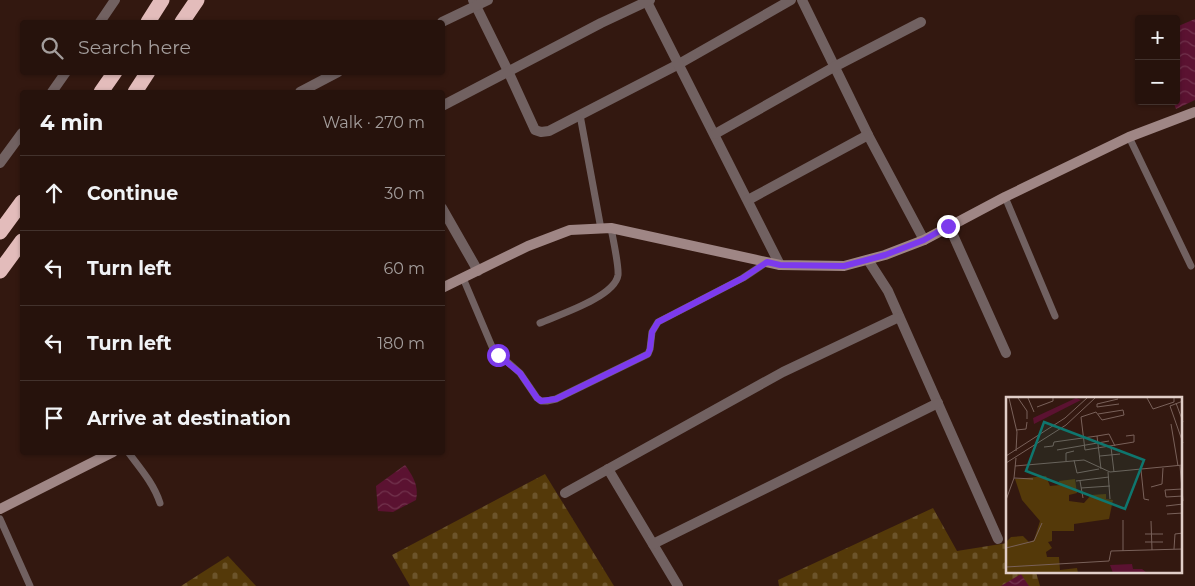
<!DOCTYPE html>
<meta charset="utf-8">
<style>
body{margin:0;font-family:Montserrat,sans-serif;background:#32201a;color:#f1f3f6}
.controls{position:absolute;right:15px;top:15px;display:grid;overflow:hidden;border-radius:5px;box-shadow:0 1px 4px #0004}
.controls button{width:45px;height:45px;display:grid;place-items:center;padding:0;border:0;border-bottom:1px solid #42322d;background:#26120c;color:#f1f3f6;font:25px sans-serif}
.stop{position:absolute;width:15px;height:15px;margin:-11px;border:4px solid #7c3aed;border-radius:50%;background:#fff}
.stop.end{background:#7c3aed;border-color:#fff;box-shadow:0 1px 5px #0008}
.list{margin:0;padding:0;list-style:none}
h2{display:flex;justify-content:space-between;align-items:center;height:65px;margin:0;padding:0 20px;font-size:21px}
h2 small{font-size:16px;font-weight:400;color:#a49e9d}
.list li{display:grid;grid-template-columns:32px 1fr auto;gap:15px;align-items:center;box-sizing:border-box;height:75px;padding:0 20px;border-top:1px solid #42322d}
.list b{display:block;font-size:19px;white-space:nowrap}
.list em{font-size:16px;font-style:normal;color:#a49e9d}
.icon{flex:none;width:28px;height:28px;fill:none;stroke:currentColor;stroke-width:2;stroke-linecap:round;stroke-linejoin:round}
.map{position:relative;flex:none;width:1195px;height:586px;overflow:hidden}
.search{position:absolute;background:#26120c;box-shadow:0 1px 4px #0004;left:20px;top:20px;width:425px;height:55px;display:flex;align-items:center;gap:12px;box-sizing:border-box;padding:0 18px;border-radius:5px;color:#a49e9d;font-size:19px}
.panel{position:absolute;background:#26120c;box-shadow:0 1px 4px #0004;left:20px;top:90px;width:425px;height:365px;border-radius:5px}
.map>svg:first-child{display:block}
.cemetery{fill:url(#cemetery-stones)}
.water{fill:url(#water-waves)}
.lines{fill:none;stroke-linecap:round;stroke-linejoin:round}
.lane{stroke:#716161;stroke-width:7}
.street{stroke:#716161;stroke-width:10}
.secondary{stroke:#9f8685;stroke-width:10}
.highway{stroke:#e3bcbb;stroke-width:15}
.route{stroke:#7c3aed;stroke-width:6}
.inset-road{fill:none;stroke:#79615a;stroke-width:1}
.view{fill:#0f766e;fill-opacity:0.15;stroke:#0f766e;stroke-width:2.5}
.inset-edge{fill:none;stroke:#e1cec8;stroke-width:2.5}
</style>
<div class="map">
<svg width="1195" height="586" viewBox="0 0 1195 586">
<defs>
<pattern id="cemetery-stones" width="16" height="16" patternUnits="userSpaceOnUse" patternTransform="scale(1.25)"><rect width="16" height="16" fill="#543909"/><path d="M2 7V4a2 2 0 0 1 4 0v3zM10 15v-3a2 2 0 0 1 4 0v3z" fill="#6c542b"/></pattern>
<pattern id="water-waves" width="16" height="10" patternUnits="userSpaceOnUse" patternTransform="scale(1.25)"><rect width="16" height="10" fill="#5b1231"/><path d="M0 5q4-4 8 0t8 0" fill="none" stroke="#72334d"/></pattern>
</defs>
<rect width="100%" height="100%" fill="#331810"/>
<g class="cemetery">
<path d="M545 474 614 586H410L392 555Z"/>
<path d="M933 508 957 551 1007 543 1008 572H1036L1040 586H779L778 580Z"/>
<path d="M228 556 256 586H181Z"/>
</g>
<g class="water">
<path d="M1195 19V100L1176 109 1173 101H1176V27Z"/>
<path d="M405 465C413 476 419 486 416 500L393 512 378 511 376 486Z"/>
<path d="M1021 574 1029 586H1001Z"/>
</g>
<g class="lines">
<g class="lane">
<path d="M580 115 601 229"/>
<path d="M1129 137 1191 266"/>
<path d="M1005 197 1055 316"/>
<path d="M463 278 493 349 520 373 537 398 541 401H547L556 399 648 354 650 349 652 332 658 322 743 278 767 262"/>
<path d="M540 323C558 315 615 297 618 275 619 266 613 239 611 228"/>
<path d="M128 452C140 468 154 484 160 503"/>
<path d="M0 519 30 586"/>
</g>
<g class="street">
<path d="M473 0 508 71 535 130 541 132 549 131 677 65 791 0"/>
<path d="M646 0 780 265"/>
<path d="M802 0 868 135 924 240"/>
<path d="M100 22 115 0"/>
<path d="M442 22 488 0"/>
<path d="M52 92 66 72"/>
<path d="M300 92 338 72"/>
<path d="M442 106 601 23 650 0"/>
<path d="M715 134 834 67 921 22"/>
<path d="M0 163 22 133"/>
<path d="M748 200 868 135"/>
<path d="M442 208 478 271"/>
<path d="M949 226 1006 353"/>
<path d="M868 260 888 291 998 539"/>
<path d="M608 469 678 586"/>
<path d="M565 493 783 372 899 317"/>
<path d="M653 544 938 403"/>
</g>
<g class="secondary">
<path d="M442 288 528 246 570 230 611 228 780 265 844 266 885 255 924 240 1005 197 1129 137 1195 112"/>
<path d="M0 509 113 452"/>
</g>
<g class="highway">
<path d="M148 22 162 0"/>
<path d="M182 22 197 0"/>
<path d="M101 92 115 72"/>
<path d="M135 92 148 72"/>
<path d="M0 232 22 202"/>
<path d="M0 271 22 241"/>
</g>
</g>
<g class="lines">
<path class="route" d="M498 355 520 373 537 398 541 401 556 399 648 354 650 349 652 332 658 322 743 278 767 262 780 265 844 266 885 255 924 240 948 226"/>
</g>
<g transform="translate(1006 397)">
<rect width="176" height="176" fill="#331810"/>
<path d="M40 79 44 89 54 88 53 84 69 82 71 96 63 98V104L78 106 85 98 100 97V102L107 103 103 122 68 127V134H46V144L42 145 46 151 40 155 41 160H53L54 173 71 171 72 176H0V145L5 140 17 139 23 145 28 143 34 124 16 103 9 82Z" fill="#543909"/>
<path d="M70 1 75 3 28 27 27 21ZM126 167 127 172H136L141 176H107L104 168Z" fill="#5b1231"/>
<path class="inset-road" d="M3 1 11 35 10 54M12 1 21 14V22M22 1 28 15M141 1 147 12 168 5V1M112 2 91 7V10L113 7M177 4 164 9 177 46M170 6 177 25M31 10 47 4V1M92 17 117 13 118 18 96 23 90 15 75 20 79 53 128 45V38L120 39M165 27 172 69M10 33 20 32 21 25M91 39 103 37 109 49M38 50 47 49 48 45 91 39 95 72M105 50 108 75M51 53 103 44M0 59 59 21 81 1M94 59 114 57M68 63 71 76 93 72M60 64V56L68 54M0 66 60 28 89 1M9 69 78 63 104 75 177 68M174 69 177 104M135 73 138 102 143 103M102 75 104 102M8 81 27 82M70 84 103 80M74 84 77 101M145 90 156 87 157 71M75 91 104 89M176 92 159 93 160 100 177 99M0 103 8 81 10 61M160 109 177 107M161 117 177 116M117 123V154M145 124 146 153M139 137H157M139 145H157M0 151 28 144 36 126M168 152 169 137 177 136M0 170 103 164 105 154 177 152"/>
<path class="view" d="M38 25 138 63 119 112 20 74Z"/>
<rect width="176" height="176" class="inset-edge"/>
</g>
</svg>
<div class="controls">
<button>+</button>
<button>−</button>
</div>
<div class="stop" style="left:498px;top:355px"></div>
<div class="stop end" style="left:948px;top:226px"></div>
<div class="search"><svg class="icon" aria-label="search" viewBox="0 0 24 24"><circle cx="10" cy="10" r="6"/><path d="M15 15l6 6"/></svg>Search here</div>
<section class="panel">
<h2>4 min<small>Walk · 270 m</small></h2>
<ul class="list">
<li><svg class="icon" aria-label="ahead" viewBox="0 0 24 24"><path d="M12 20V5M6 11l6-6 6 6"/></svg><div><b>Continue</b></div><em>30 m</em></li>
<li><svg class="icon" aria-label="left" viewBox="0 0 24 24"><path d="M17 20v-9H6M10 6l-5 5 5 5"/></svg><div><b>Turn left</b></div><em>60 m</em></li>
<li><svg class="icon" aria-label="left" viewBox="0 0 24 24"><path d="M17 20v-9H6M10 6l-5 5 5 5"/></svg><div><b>Turn left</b></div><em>180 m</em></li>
<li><svg class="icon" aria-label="arrive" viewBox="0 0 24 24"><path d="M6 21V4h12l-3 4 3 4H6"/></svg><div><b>Arrive at destination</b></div></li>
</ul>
</section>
</div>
